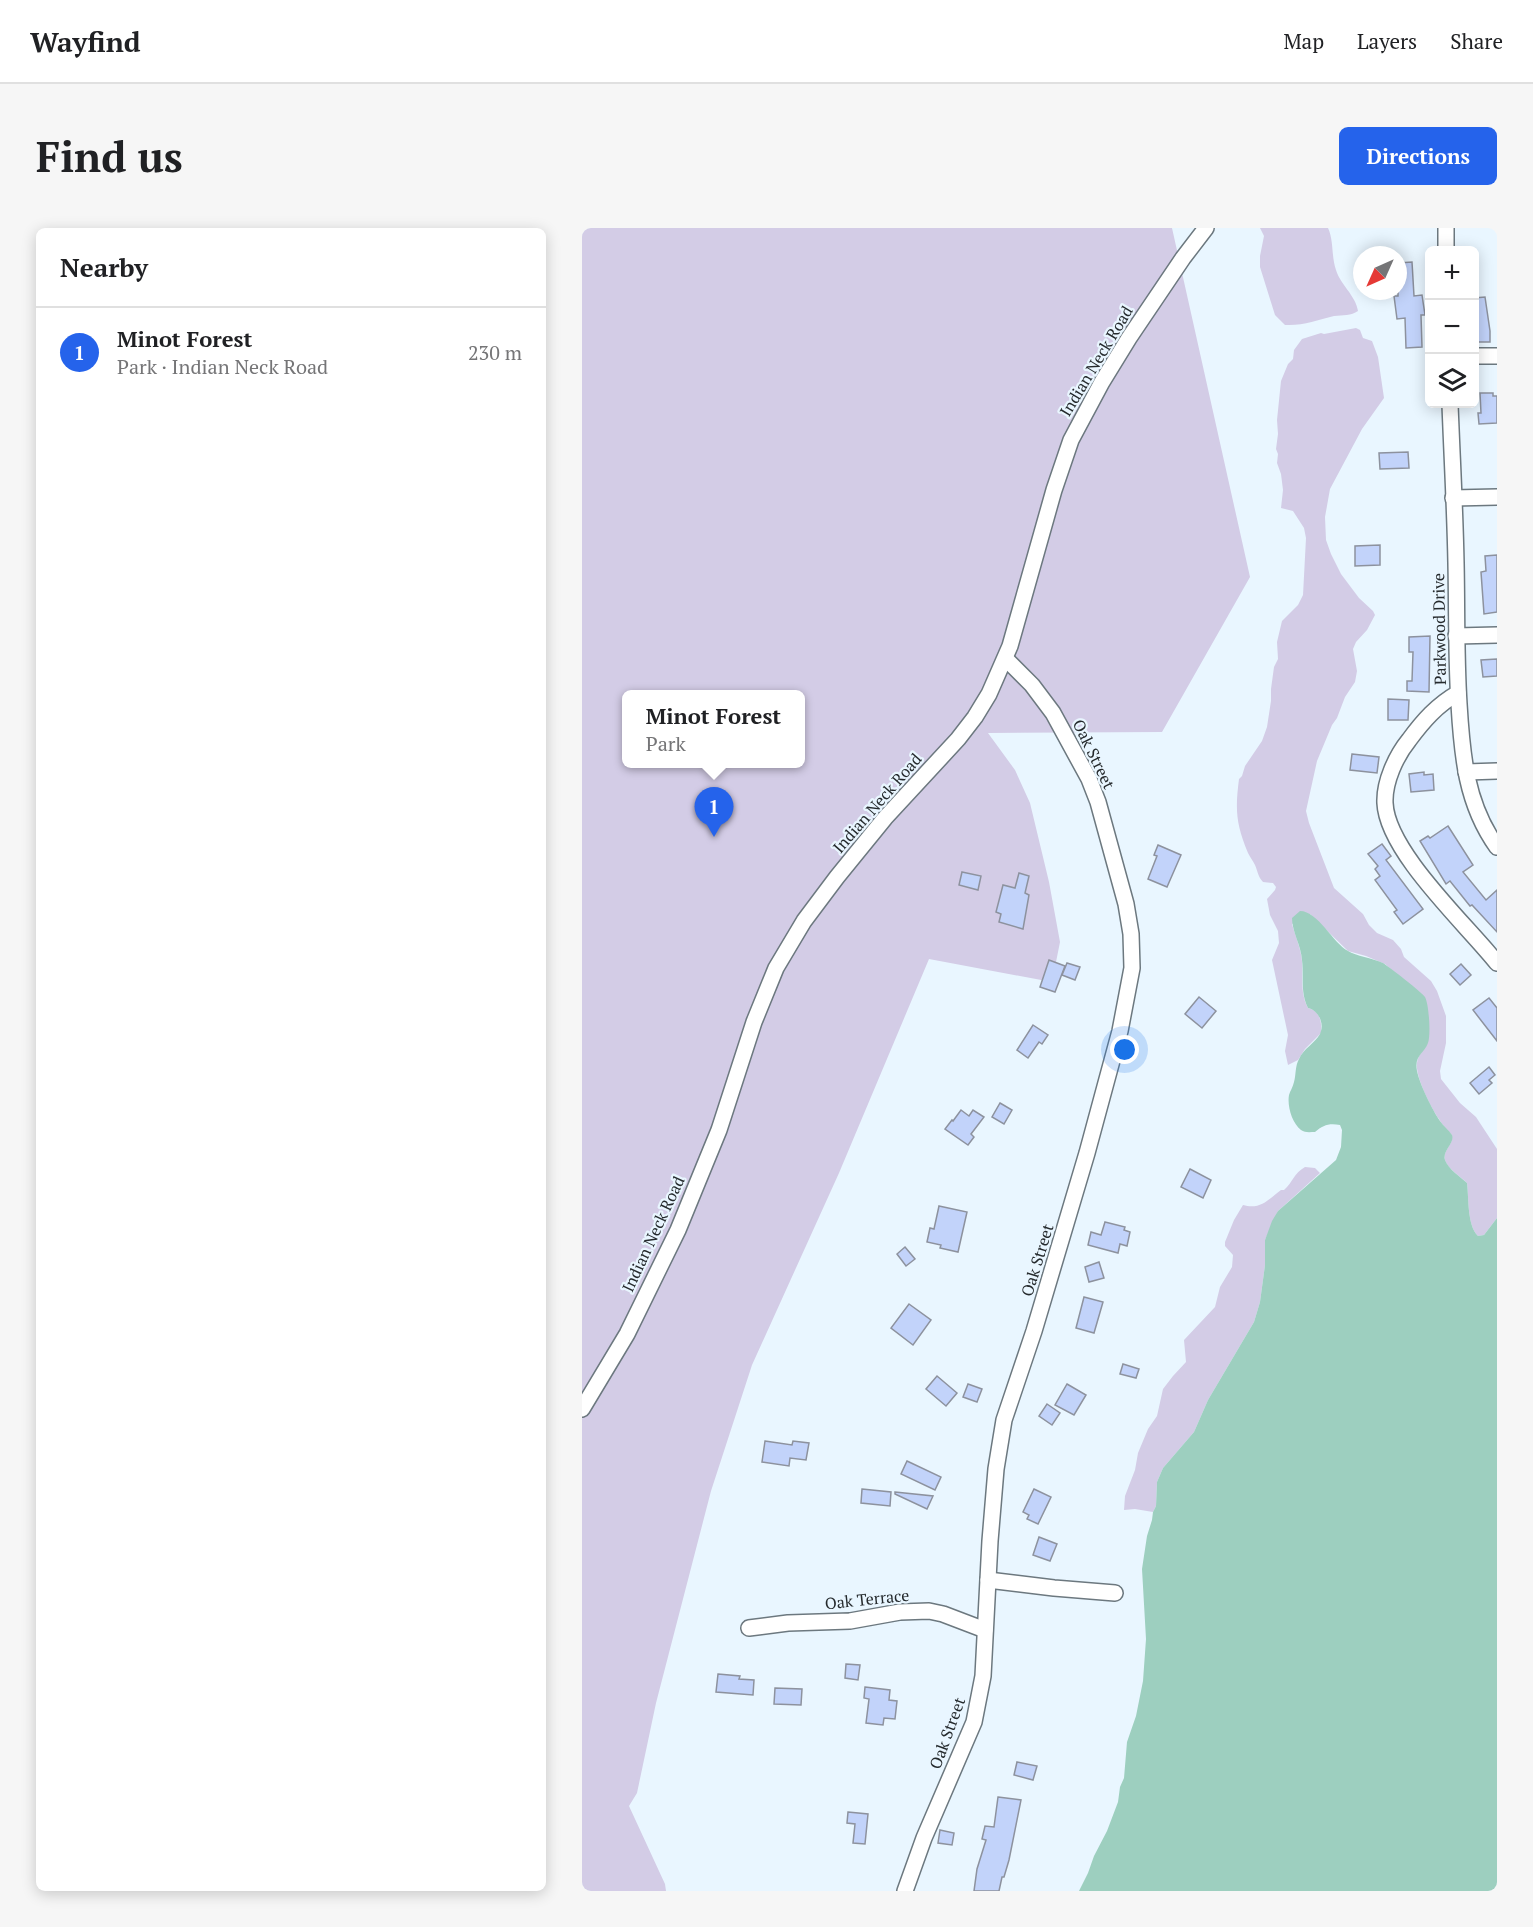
<!DOCTYPE html>
<meta charset="utf-8">
<style>
body{margin:0;font-family:"PT Serif",serif;background:#f6f6f6;color:#202124}
.controls{position:absolute;right:18px;top:18px;display:grid;overflow:hidden;border-radius:9px;box-shadow:0 3px 15px #0003}
.controls button{width:54px;height:54px;display:grid;place-items:center;padding:0;border:0;border-bottom:2px solid #e0e0e0;background:#fff;color:#202124;font:30px sans-serif}
.compass{position:absolute;left:771px;top:18px;width:54px;height:54px;border-radius:50%;background:#fff;box-shadow:0 3px 15px #0003;rotate:225deg}
.you{position:absolute;left:543px;top:822px;width:21px;height:21px;margin:-15px;border:4px solid #fff;border-radius:50%;background:#1a73e8;box-shadow:0 0 0 9px #1a73e833}
.badge{display:grid;place-items:center;width:39px;height:39px;border-radius:50%;background:#2563eb;color:#fff;font-size:20px;font-weight:700}
.pin{position:absolute;translate:-50% -50px;filter:drop-shadow(0 2px 3px #0008)}
.pin::after{content:'';position:absolute;top:32px;width:21px;height:18px;background:inherit;clip-path:polygon(0 0,100% 0,50% 100%)}
.popup{position:absolute;left:40px;top:462px;width:183px;height:78px;box-sizing:border-box;display:grid;place-content:center;border-radius:9px;background:#fff;filter:drop-shadow(0 2px 4px #0005);font-size:20px;white-space:nowrap;color:#757577}
.popup b{font-size:22px;color:#202124}
.popup::after{content:'';position:absolute;left:50%;top:100%;margin-left:-12px;border:12px solid transparent;border-top-color:#fff}
.list{margin:0;padding:0;list-style:none}
h2{display:flex;justify-content:space-between;align-items:center;height:78px;margin:0;padding:0 24px;font-size:26px}
h2 small{font-size:20px;font-weight:400;color:#757577}
.list li{display:grid;grid-template-columns:39px 1fr auto;gap:18px;align-items:center;box-sizing:border-box;height:90px;padding:0 24px;border-top:2px solid #e0e0e0}
.list b{display:block;font-size:22px;white-space:nowrap}
.list p{margin:0;font-size:20px;white-space:nowrap;color:#757577}
.list em{font-size:20px;font-style:normal;color:#757577}
.icon{flex:none;width:33px;height:33px;fill:none;stroke:currentColor;stroke-width:2;stroke-linecap:round;stroke-linejoin:round}
.map{position:relative;flex:none;width:915px;height:1663px;overflow:hidden;border-radius:9px}
header{display:flex;align-items:center;gap:36px;box-sizing:border-box;height:84px;padding:0 30px;background:#fff;border-bottom:2px solid #e0e0e0}
header strong{font-size:28px}
nav{display:flex;gap:33px;margin-inline-start:auto;font-size:21px}
.intro{display:flex;align-items:center;justify-content:space-between;box-sizing:border-box;height:144px;padding:0 36px}
h1{margin:0;font-size:42px}
.button{padding:15px 27px;border-radius:9px;background:#2563eb;color:#fff;font-size:21px;font-weight:700}
main{display:flex;gap:36px;padding:0 36px}
aside{flex:1;background:#fff;border-radius:9px;box-shadow:0 3px 15px #0003}
.map>svg:first-child{display:block}
.green{fill:#d3cce6;fill-rule:evenodd}
.water{fill:#9dcfbf}
.building{fill:#c2d3fa;stroke:#8d929e;stroke-width:1.5}
.lines{fill:none;stroke-linecap:round;stroke-linejoin:round}
.minor-casing{stroke:#6c787f;stroke-width:18}
.minor{stroke:#fff;stroke-width:15}
.labels{text-anchor:middle;stroke-width:4.5;stroke-linejoin:round;paint-order:stroke}
.street-label{font-size:16px;fill:#252a2d;stroke:#e9f6ff}
</style>
<header>
<strong>Wayfind</strong>
<nav><a>Map</a><a>Layers</a><a>Share</a></nav>
</header>
<div class="intro"><h1>Find us</h1><a class="button">Directions</a></div>
<main>
<aside>
<h2>Nearby<small></small></h2>
<ul class="list">
<li><span class="badge">1</span><div><b>Minot Forest</b><p>Park · Indian Neck Road</p></div><em>230 m</em></li>
</ul>
</aside>
<div class="map">
<svg width="915" height="1663" viewBox="0 0 915 1663">
<rect width="100%" height="100%" fill="#e9f6ff"/>
<g class="green">
<path d="M0 0H590L668 349 580 504 406 505 433 542 448 575 467 654 478 714 470 754 347 731 257 945 170 1137 129 1263 74 1475 55 1565 47 1578 83 1656 84 1663H0ZM45 466H219V536H45Z"/>
<path d="M678 0H746C752 13 749 27 754 42 758 56 774 68 776 83 769 88 761 87 752 88 735 92 721 98 703 97L693 87 678 39V28L682 8Z"/>
<path d="M774 100 778 102 781 110 790 113 796 129 802 170 780 201 748 261 743 289 744 312 749 326 759 346 777 370 791 383 793 387 785 402 774 414 771 421 775 443 773 454 763 469 755 490 750 497 735 533 724 583 727 595 752 660 781 686 787 697 795 705 811 712 819 721 822 729 849 753 855 763 864 788V815L858 843 859 851 878 875 894 889 915 921V990L902 1007 896 1008C885 997 887 971 885 955 879 949 865 940 863 932 860 922 874 914 869 906 865 901 860 897 857 891 849 880 833 848 835 835 836 827 842 821 846 814L819 750 803 736 784 728 766 723 728 686 710 696C713 707 719 721 720 733 721 749 718 765 726 780 738 783 740 793 739 805L723 821 716 832 706 837 703 823 706 807 690 732 697 715 696 703 688 687 685 671 693 662 694 659 691 655 681 654C676 649 676 644 673 637 671 633 668 629 666 625 654 596 653 582 657 551L660 548 663 538 680 513 685 499 689 473V461L692 439 696 431 695 414 700 393 716 377 721 367 724 310 722 300 711 283 699 280 701 262 699 246 695 235 696 226 694 221 696 206 695 192 699 153 706 136 711 131 712 122 720 111 739 105 742 106Z"/>
<path d="M723 939 733 940 738 945 696 983 683 1012V1037L678 1074 672 1094 626 1172 612 1204 581 1240 575 1254 574 1278 571 1284 553 1281 542 1282 543 1268 553 1242 556 1225 566 1201 575 1188 581 1161 591 1148 604 1134 602 1112 633 1079 638 1059 650 1039 651 1027 643 1018V1014L652 992 661 977C678 982 686 972 699 962H702C711 954 712 945 723 939Z"/>
</g>
<path class="water" d="M718 683C736 683 751 715 766 723 774 728 790 730 801 735 806 738 841 765 843 769 847 776 849 807 846 815 842 826 832 827 835 843 838 857 850 881 858 893 861 898 867 902 870 907 873 915 860 923 863 932 866 941 879 949 885 955 887 971 885 997 896 1008L902 1007 915 990V1663H497L506 1645 512 1628 525 1603 536 1574 538 1559 542 1550 545 1514 554 1488 561 1453 564 1411 560 1341 565 1308 570 1292 571 1284 574 1278 575 1254 581 1240 612 1204 626 1172 672 1094 678 1074 683 1037V1012L690 993 696 983 754 932 759 919 760 902 758 897C747 895 741 897 733 904 728 904 723 905 719 902 710 895 705 878 707 867 708 863 711 859 712 854 714 847 713 838 717 831 721 821 733 815 738 806 743 795 736 782 726 780 718 764 722 748 720 732 719 717 710 704 710 690Z"/>
<g class="building">
<path d="M830 34 832 68 840 67 843 87H839L840 119 824 120 823 90 815 91 812 68H816V35Z"/>
<path d="M903 69 908 103V114H892V70Z"/>
<path d="M898 165H911V168H915V195L897 196 896 185H899Z"/>
<path d="M826 224 827 240 798 241 797 225Z"/>
<path d="M798 317V337L773 338V318Z"/>
<path d="M915 327V384L902 386 899 344 904 343 903 328Z"/>
<path d="M848 408 847 464 825 463V453H830L831 424H827V409Z"/>
<path d="M915 431V448L901 449 899 432Z"/>
<path d="M806 471 827 472 826 492H806Z"/>
<path d="M770 526 797 529 795 545 768 542Z"/>
<path d="M842 544V547L851 546 852 562 829 564 827 546Z"/>
<path d="M866 598 891 637 881 644 904 672 915 662V704L890 677 888 678 868 653 864 656 838 613 846 608 848 610Z"/>
<path d="M800 616 809 628 804 632 841 681 821 696 812 684 815 682 793 652 798 648 793 641 796 638 786 626Z"/>
<path d="M576 617 599 627 585 659 566 651 575 628 572 627Z"/>
<path d="M380 644 399 648 396 662 377 657Z"/>
<path d="M437 645 447 648 443 665 447 667 441 701 417 694 419 686 414 684 421 657 433 660Z"/>
<path d="M467 732 483 738 473 764 458 759Z"/>
<path d="M485 735 498 739 493 752 480 747Z"/>
<path d="M879 736 889 747 878 757 868 746Z"/>
<path d="M617 769 634 783 620 800 603 786Z"/>
<path d="M907 770 915 780V813L891 782Z"/>
<path d="M451 797 466 807 460 816 457 814 446 830 435 822Z"/>
<path d="M907 839 913 847 907 852 910 855 897 866 888 855Z"/>
<path d="M418 875 430 882 422 896 410 889Z"/>
<path d="M379 882 387 888 391 882 402 889 389 906 392 909 386 917 363 901 370 892 371 893Z"/>
<path d="M608 941 629 952 621 970 599 959Z"/>
<path d="M357 978 385 984 376 1024 358 1020 359 1017 345 1014 348 1000 352 1001Z"/>
<path d="M523 994 543 999 542 1002 548 1004 545 1018 538 1016 536 1025 506 1017 509 1004 519 1007Z"/>
<path d="M323 1019 333 1031 324 1038 315 1026Z"/>
<path d="M517 1034 522 1050 507 1054 503 1039Z"/>
<path d="M502 1069 521 1074 512 1105 494 1100Z"/>
<path d="M327 1076 349 1092 331 1117 309 1100Z"/>
<path d="M541 1136 557 1141 554 1150 538 1146Z"/>
<path d="M355 1148 375 1165 364 1178 344 1161Z"/>
<path d="M386 1156 400 1161 395 1174 381 1169Z"/>
<path d="M485 1156 504 1167 492 1187 473 1177Z"/>
<path d="M465 1176 478 1185 470 1197 457 1188Z"/>
<path d="M183 1213 210 1217 211 1213 227 1215 224 1232 208 1230 207 1238 180 1234Z"/>
<path d="M325 1233 359 1249 353 1262 319 1246Z"/>
<path d="M280 1261 309 1264 308 1278 279 1275Z"/>
<path d="M452 1261 469 1269 456 1296 445 1291 447 1287 441 1284Z"/>
<path d="M313 1264 351 1268 345 1281 313 1266Z"/>
<path d="M457 1309 475 1316 468 1333 451 1327Z"/>
<path d="M264 1436 278 1437 276 1452 263 1450Z"/>
<path d="M136 1446 158 1448 157 1451 172 1452 171 1467 134 1464Z"/>
<path d="M283 1459 308 1462 307 1472 315 1473 313 1491 302 1490 301 1497 284 1495 287 1471 282 1470Z"/>
<path d="M193 1460 220 1461 219 1477 192 1476Z"/>
<path d="M435 1534 455 1538 451 1552 432 1547Z"/>
<path d="M416 1569 439 1572 427 1632 422 1649H420L417 1663H392L395 1641 404 1612 400 1611 403 1598 412 1599Z"/>
<path d="M266 1584 286 1586 283 1616 271 1615 273 1596 265 1595Z"/>
<path d="M358 1602 372 1605 370 1617 356 1615Z"/>
</g>
<g class="lines">
<g class="minor-casing">
<g id="minor">
<path d="M864 0V22"/>
<path d="M892 128H915"/>
<path d="M868 176C870 229 873 282 874 335 875 382 874 429 877 476 880 527 884 576 915 619"/>
<path d="M871 270 915 269"/>
<path d="M874 408 915 407"/>
<path d="M876 465C855 477 841 493 827 512 814 528 802 554 803 575 805 624 885 697 915 735"/>
<path d="M884 544 915 543"/>
<path d="M0 1181 45 1106 96 1002 137 902 172 794 194 740 222 693 255 649 303 590 376 511 393 489 407 466 428 418 472 262 489 212 520 154 547 110 601 30 624 0"/>
<path d="M406 1352 472 1360 533 1365"/>
<path d="M167 1400 206 1395 268 1393 318 1384 347 1383 361 1386 403 1402"/>
<path d="M323 1663 342 1610 392 1494 401 1448 408 1313 414 1241 422 1192 452 1103 505 925 538 803 550 740 549 706 544 676 516 574 507 551 471 485 450 457 424 431"/>
</g>
</g>
<use href="#minor" class="minor"/>
</g>
<g class="labels">
<g class="street-label">
<text transform="translate(514 133) rotate(-59)" y="6">Indian Neck Road</text>
<text transform="translate(857 401) rotate(-91)" y="6">Parkwood Drive</text>
<text transform="translate(512 526) rotate(64)" y="6">Oak Street</text>
<text transform="translate(295 575) rotate(-49)" y="6">Indian Neck Road</text>
<text transform="translate(71 1006) rotate(-65)" y="6">Indian Neck Road</text>
<text transform="translate(455 1032) rotate(-73)" y="6">Oak Street</text>
<text transform="translate(285 1371) rotate(-6)" y="6">Oak Terrace</text>
<text transform="translate(365 1505) rotate(-70)" y="6">Oak Street</text>
</g>
</g>
</svg>
<div class="controls">
<button>+</button>
<button>−</button>
<button><svg class="icon" aria-label="layers" viewBox="0 0 24 24"><path d="M12 4l9 5-9 5-9-5zM3 14l9 5 9-5"/></svg></button>
</div>
<svg class="compass" viewBox="-18 -18 36 36"><path d="M0-13l5 13h-10z" fill="#e53935"/><path d="M0 13l5-13h-10z" fill="#757577"/></svg>
<div class="you"></div>
<div class="pin badge" style="left:132px;top:609px">1</div>
<div class="popup"><b>Minot Forest</b>Park</div>
</div>
</main>
